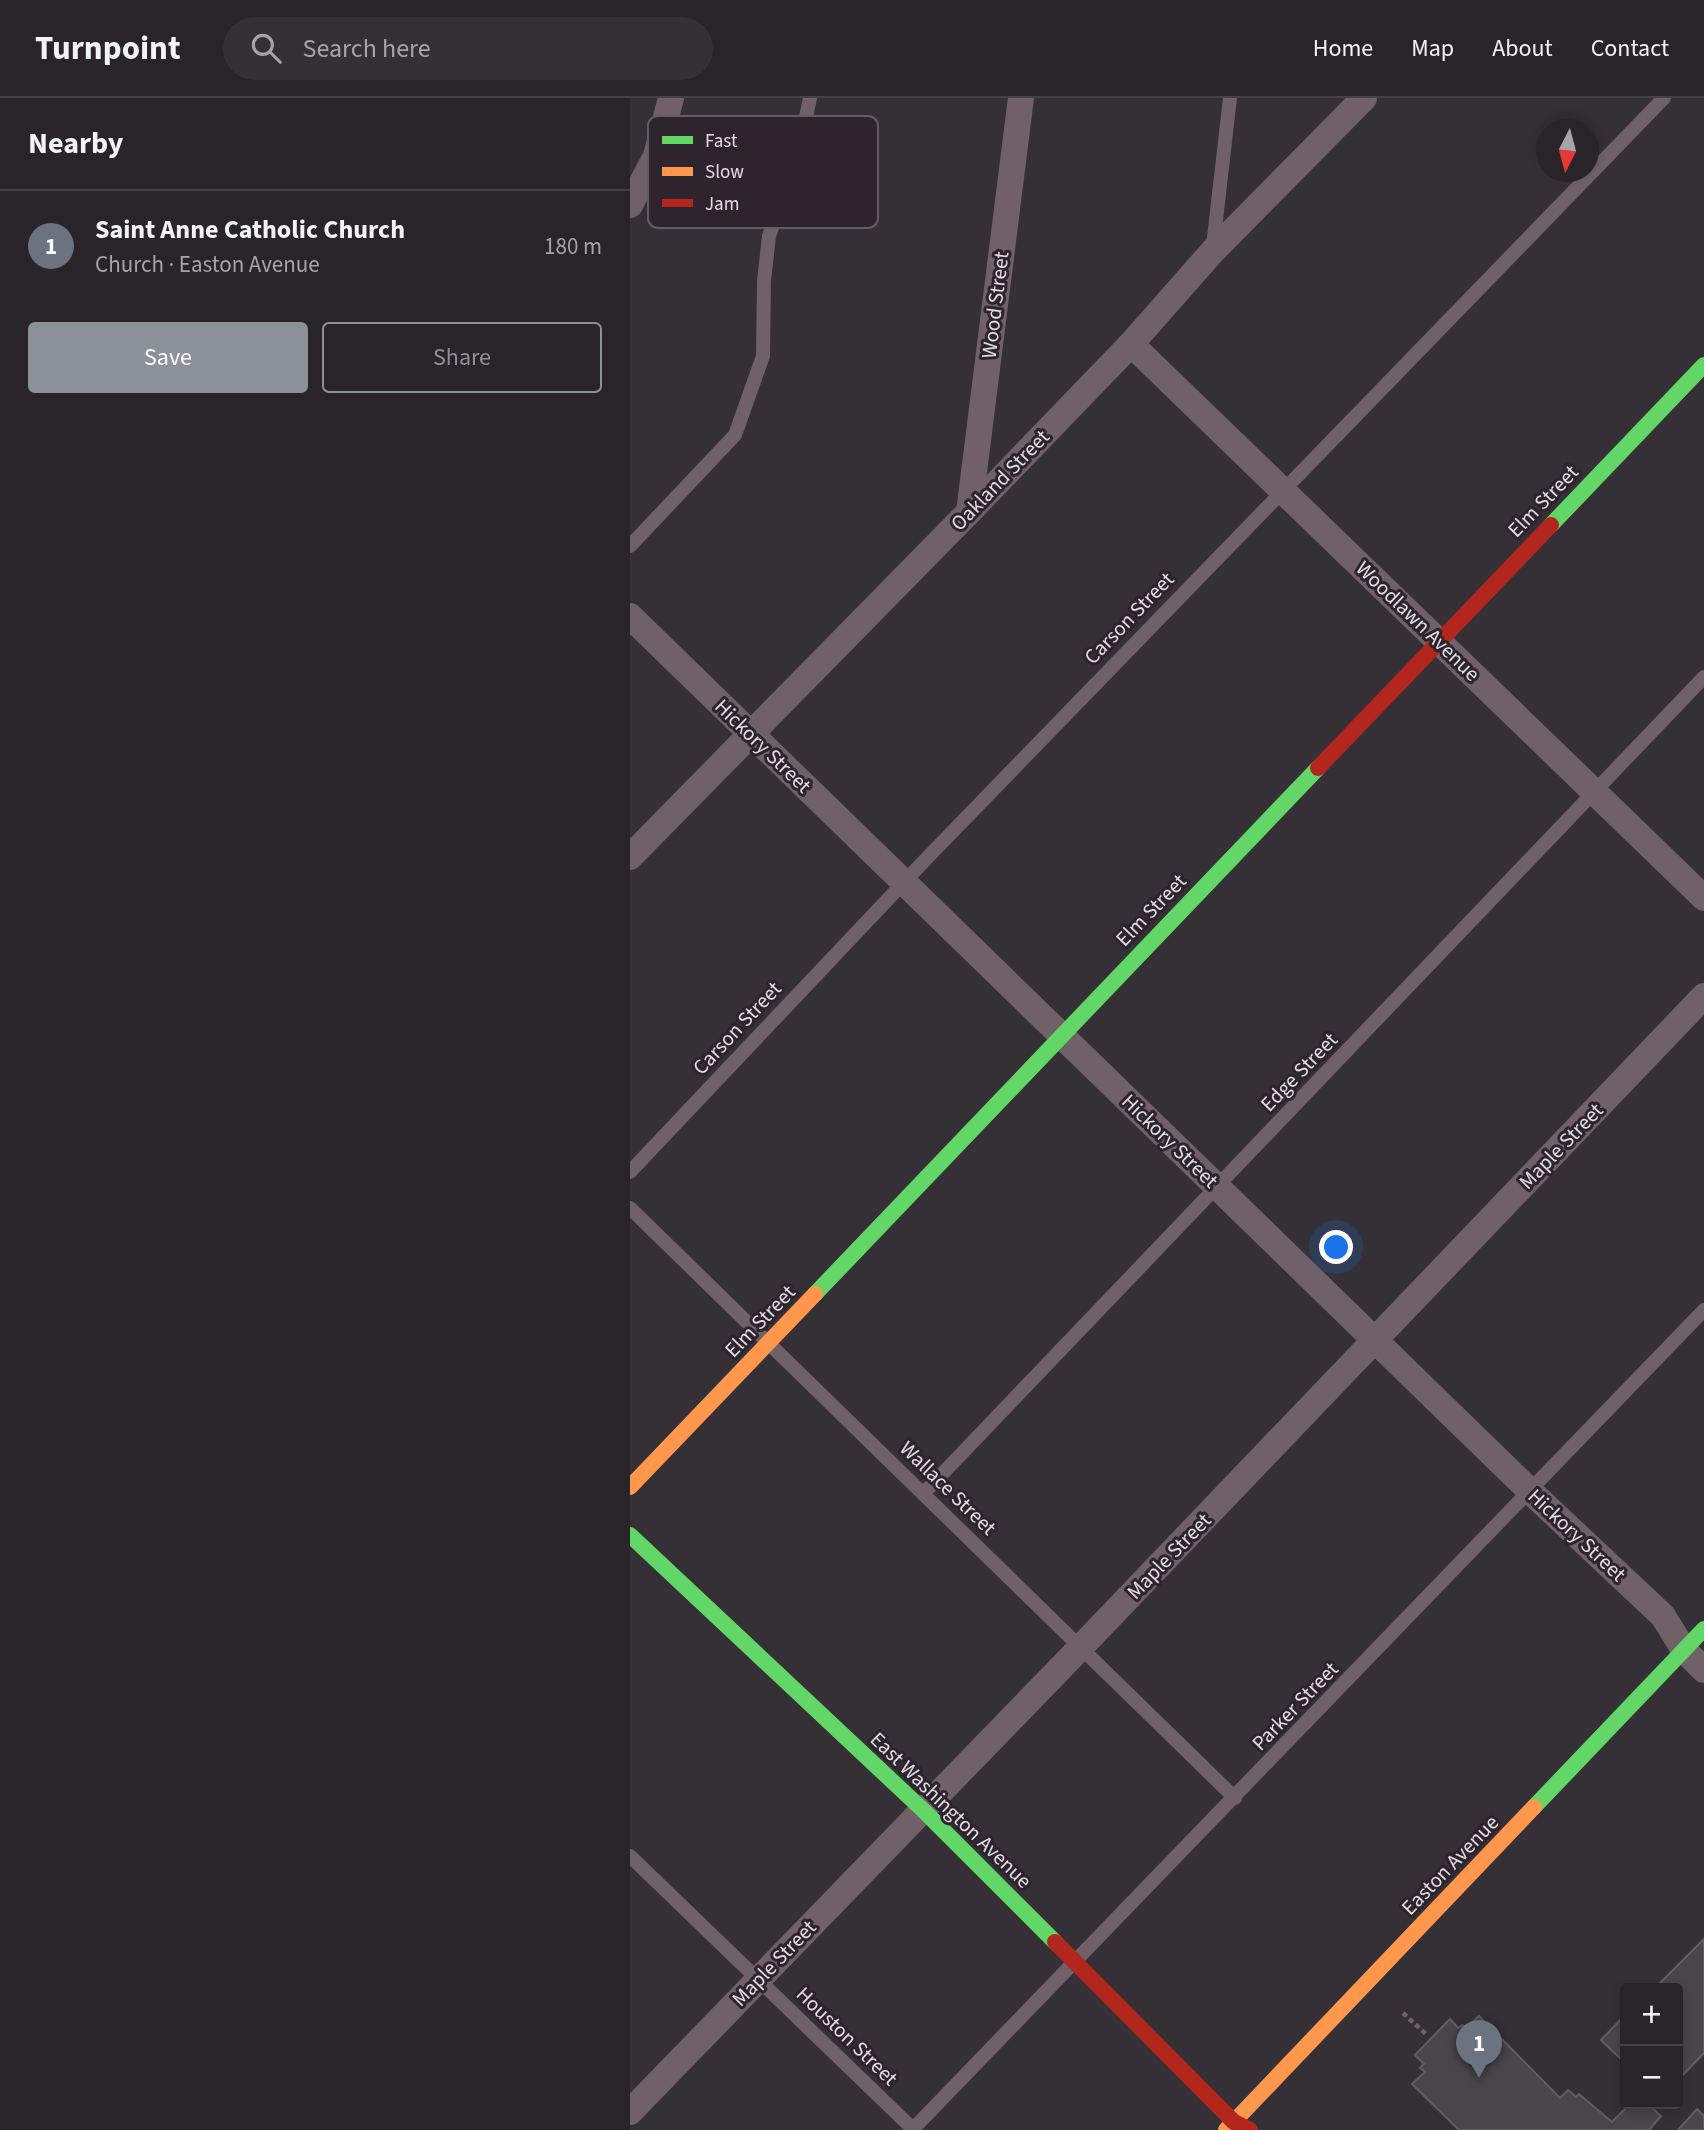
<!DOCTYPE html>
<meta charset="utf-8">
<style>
body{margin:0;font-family:"Source Sans 3",sans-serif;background:#343034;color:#f1f3f6}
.controls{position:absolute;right:21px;bottom:21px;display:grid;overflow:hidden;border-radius:7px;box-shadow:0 4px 10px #0003}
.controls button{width:63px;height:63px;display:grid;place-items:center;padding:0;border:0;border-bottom:2px solid #444145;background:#282428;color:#f1f3f6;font:35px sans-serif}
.compass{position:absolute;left:906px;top:21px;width:63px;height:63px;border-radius:50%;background:#282428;box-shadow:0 4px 10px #0003;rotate:186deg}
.you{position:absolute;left:707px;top:1150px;width:24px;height:24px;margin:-18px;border:5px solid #fff;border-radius:50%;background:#1a73e8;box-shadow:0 0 0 10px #1a73e833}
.badge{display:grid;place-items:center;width:46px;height:46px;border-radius:50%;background:#8c9099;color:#fff;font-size:23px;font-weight:700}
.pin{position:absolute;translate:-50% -58px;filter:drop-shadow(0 2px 4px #0008)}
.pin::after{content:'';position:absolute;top:37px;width:24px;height:21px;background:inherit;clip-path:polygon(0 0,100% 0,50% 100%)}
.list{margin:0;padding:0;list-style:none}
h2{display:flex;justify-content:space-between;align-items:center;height:91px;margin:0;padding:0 28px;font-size:30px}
h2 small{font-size:23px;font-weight:400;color:#a5a4a8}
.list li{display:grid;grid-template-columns:46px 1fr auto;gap:21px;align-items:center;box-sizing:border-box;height:112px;padding:0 28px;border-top:2px solid #444145}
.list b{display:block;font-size:26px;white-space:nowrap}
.list p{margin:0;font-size:23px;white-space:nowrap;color:#a5a4a8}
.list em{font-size:23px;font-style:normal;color:#a5a4a8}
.actions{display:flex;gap:14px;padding:21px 28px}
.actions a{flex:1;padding:16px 0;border:2px solid #8c9099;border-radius:7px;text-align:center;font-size:24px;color:#8c9099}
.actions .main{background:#8c9099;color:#fff}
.icon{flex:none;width:38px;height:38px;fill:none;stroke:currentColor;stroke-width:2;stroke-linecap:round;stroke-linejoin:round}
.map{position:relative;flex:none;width:1074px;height:2032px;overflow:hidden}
header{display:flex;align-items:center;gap:42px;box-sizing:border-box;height:98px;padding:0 35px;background:#282428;border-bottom:2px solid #444145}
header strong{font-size:33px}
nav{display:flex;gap:38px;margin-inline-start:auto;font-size:24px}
.search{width:490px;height:63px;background:#343034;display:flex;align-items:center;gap:18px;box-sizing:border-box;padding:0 24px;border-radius:38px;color:#a5a4a8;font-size:26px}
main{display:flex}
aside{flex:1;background:#282428}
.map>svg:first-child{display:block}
.building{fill:#49464a;stroke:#615e63;stroke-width:2}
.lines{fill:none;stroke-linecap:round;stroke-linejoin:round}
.path{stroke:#6d6268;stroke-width:4.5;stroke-dasharray:5 3.5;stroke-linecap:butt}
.lane{stroke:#6f6167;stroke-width:14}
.street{stroke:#6f6167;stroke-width:26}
.fast{stroke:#63d668;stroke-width:16}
.slow{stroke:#ff974d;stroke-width:16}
.jam{stroke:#b3261e;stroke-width:16}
.labels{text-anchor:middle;stroke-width:6;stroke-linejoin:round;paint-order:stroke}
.street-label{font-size:21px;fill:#e2dde2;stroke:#2d242d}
.key{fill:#2d242d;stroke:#635c63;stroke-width:2}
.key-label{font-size:19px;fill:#e2dde2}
</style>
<header>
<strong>Turnpoint</strong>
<div class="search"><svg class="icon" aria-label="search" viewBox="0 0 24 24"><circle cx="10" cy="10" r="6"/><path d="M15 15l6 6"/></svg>Search here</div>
<nav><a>Home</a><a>Map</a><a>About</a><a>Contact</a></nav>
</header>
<main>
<aside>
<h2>Nearby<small></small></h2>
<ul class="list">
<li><span class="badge" style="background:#6b7280">1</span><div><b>Saint Anne Catholic Church</b><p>Church · Easton Avenue</p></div><em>180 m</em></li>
</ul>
<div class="actions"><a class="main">Save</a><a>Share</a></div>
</aside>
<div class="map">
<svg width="1074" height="2032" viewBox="0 0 1074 2032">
<rect width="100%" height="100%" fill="#353035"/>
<g class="building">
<path d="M1074 1841V1955L1048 1982V1890H1025Z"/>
<path d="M995 1917V1965L971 1942Z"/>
<path d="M849 1918 930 2000 938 1992 946 1999 949 1996 982 2024 1000 2006H1018L1031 2018 1019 2032H829L782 1986 795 1974 790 1970 794 1966 785 1957 820 1921 828 1930 832 1927 836 1930Z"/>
<path d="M1067 2011 1074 2018V2032H1048Z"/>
</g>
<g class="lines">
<path class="path" d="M773 1915 797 1937"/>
<g class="lane">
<path d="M583 148 600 0"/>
<path d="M0 448 105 337 133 258 134 183 139 138 168 57 180 0"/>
<path d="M0 1074 296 761 1034 0"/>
<path d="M0 1110 605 1700"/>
<path d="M293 1396 1074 579"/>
<path d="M0 1758 283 2031 1074 1212"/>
</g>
<g class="street">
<path d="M0 107 26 58 41 0"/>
<path d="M501 246 1074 800"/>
<path d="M339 414 391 0"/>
<path d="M0 518 901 1394 1033 1518 1054 1552 1074 1572"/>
<path d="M0 759 339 414 501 246 583 153 734 0"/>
<path d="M0 2014 451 1549 1074 898"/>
</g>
<g class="fast">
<path d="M921 427 1074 267"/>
<path d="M185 1196 688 670"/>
<path d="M0 1437 293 1712 425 1844"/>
<path d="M904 1709 1074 1531"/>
</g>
<g class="slow">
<path d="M0 1389 185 1196"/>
<path d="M596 2032 904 1709"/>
</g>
<g class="jam">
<path d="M688 670 921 427"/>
<path d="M425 1844 604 2024 620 2032"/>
</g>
</g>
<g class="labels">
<g class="street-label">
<text transform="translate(365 207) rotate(-83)" y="7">Wood Street</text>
<text transform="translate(370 382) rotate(-46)" y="7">Oakland Street</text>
<text transform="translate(913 403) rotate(-46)" y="7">Elm Street</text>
<text transform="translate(499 520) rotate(-46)" y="7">Carson Street</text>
<text transform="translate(788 523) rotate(44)" y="7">Woodlawn Avenue</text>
<text transform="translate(133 648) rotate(44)" y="7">Hickory Street</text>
<text transform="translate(521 812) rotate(-46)" y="7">Elm Street</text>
<text transform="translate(107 930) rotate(-47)" y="7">Carson Street</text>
<text transform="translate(669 974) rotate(-46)" y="7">Edge Street</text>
<text transform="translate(540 1043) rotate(44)" y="7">Hickory Street</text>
<text transform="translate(931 1048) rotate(-46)" y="7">Maple Street</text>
<text transform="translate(130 1223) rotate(-46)" y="7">Elm Street</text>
<text transform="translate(318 1390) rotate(44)" y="7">Wallace Street</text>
<text transform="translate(947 1437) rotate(43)" y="7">Hickory Street</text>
<text transform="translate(539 1458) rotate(-46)" y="7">Maple Street</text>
<text transform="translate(665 1608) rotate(-46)" y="7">Parker Street</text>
<text transform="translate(321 1712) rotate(44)" y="7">East Washington Avenue</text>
<text transform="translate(820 1767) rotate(-46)" y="7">Easton Avenue</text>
<text transform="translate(144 1865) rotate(-46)" y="7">Maple Street</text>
<text transform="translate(217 1938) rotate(44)" y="7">Houston Street</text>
</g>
</g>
<rect x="18" y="18" width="230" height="112" rx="10" class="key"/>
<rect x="32" y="38" width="31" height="8" fill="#63d668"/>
<rect x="32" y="69" width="31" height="9" fill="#ff974d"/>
<rect x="32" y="101" width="31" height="8" fill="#b3261e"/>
<g class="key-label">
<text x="75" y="49">Fast</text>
<text x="75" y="80">Slow</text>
<text x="75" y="112">Jam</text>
</g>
</svg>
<div class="controls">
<button>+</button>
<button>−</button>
</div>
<svg class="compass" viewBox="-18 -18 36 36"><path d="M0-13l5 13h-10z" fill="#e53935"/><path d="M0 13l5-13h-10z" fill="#a5a4a8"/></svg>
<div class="you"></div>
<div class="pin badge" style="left:849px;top:1980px;background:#6b7280">1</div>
</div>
</main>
